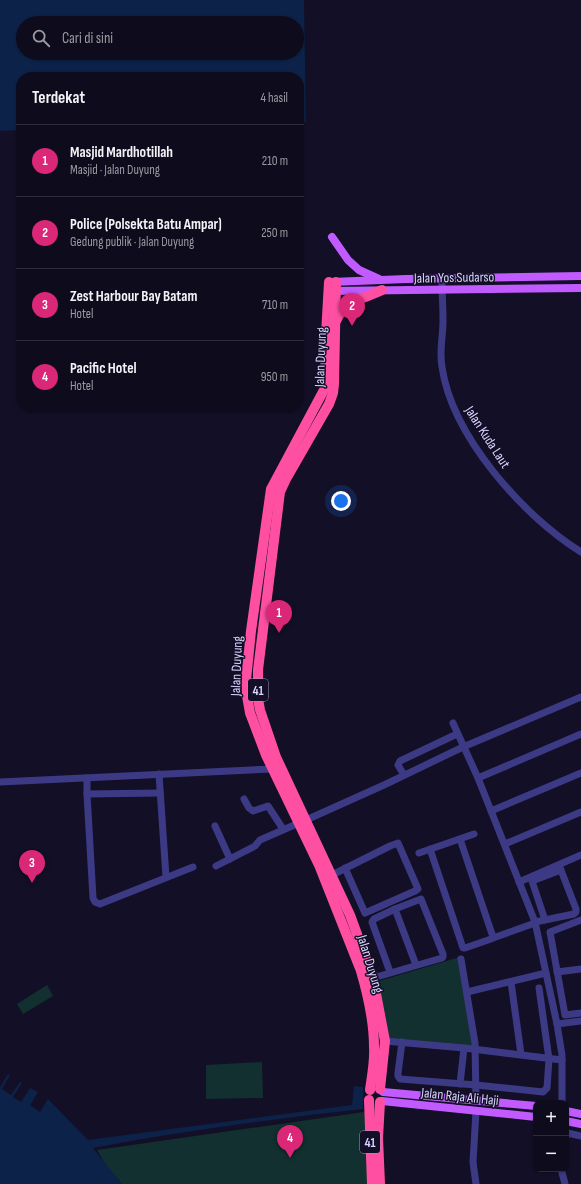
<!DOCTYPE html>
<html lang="id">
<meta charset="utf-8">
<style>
body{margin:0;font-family:"Sofia Sans Condensed",sans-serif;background:#1c1929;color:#f1f3f6}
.controls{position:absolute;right:12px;bottom:12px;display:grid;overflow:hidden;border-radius:8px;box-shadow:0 1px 3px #0004}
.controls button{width:36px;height:36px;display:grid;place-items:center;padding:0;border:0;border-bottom:1px solid #2e2b3b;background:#0e0b1c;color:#f1f3f6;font:20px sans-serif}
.you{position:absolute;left:341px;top:501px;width:14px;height:14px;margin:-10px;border:3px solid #fff;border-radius:50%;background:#1a73e8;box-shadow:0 0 0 6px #1a73e833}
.badge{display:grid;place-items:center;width:26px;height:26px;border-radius:50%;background:#db2777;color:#fff;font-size:13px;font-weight:700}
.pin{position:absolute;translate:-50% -33px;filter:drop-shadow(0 1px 2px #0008)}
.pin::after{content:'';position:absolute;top:21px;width:14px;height:12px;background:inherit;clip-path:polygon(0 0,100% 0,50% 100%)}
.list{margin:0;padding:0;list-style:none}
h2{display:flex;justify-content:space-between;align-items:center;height:52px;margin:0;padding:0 16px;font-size:17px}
h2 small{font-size:13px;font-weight:400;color:#9b9ba3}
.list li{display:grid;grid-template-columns:26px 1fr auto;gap:12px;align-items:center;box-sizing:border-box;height:72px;padding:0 16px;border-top:1px solid #2e2b3b}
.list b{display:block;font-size:15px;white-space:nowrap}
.list p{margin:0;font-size:13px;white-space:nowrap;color:#9b9ba3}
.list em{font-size:13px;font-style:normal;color:#9b9ba3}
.icon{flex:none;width:22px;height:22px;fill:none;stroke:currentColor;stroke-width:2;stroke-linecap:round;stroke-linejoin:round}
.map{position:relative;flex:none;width:581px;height:1184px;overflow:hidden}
.search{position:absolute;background:#0e0b1c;box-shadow:0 1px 3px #0004;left:16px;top:16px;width:288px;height:44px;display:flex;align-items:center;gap:10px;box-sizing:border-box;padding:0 14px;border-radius:22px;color:#9b9ba3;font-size:15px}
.panel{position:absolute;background:#0e0b1c;box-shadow:0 1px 3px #0004;left:16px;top:72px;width:288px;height:340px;border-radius:16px}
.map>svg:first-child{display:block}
.green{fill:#12302f}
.water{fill:#0c2248;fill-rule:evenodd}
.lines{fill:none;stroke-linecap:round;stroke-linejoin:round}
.minor{stroke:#3d3a85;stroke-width:7}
.major{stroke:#c25bff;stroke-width:8}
.highway{stroke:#ff4fa3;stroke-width:10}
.labels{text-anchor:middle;stroke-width:3;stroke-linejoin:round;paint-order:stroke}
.shield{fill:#130f26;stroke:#9e99be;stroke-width:1}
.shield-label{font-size:13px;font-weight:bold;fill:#d9d4ff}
.street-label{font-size:14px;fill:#d9d4ff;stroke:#130f26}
</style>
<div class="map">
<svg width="581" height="1184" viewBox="0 0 581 1184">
<rect width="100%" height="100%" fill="#130f26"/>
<g class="green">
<path d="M460 957 475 1048 385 1040 379 981Z"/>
<path d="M47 985 53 996 23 1014 17 1004Z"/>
<path d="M262 1062 263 1098 206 1099V1065Z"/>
<path d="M371 1111 374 1184H122L105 1164 97 1150Z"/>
</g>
<g class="water">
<path d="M0 0H304L306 122H299V77H21V130L0 131ZM23 23H297V53H23Z"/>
<path d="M8 1074 10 1075 2 1089 11 1095 20 1082 22 1083 13 1097 21 1102 30 1088 38 1092 30 1105 40 1112 48 1099 88 1140 352 1105 354 1086 363 1087V1109C273 1119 183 1131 93 1148L122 1184H0V1087Z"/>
</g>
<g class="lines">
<g class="minor">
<path d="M442 279C442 293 443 307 443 321 443 337 439 351 442 367 452 436 523 516 581 552"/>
<path d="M453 723 478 778 535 922 557 1024 562 1055V1103"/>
<path d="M159 774 166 877"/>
<path d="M404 775 398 765 400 761 457 734"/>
<path d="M87 778V794L93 898 95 902 100 904 193 867"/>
<path d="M478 778 581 734"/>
<path d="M0 782 272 769"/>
<path d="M87 794 160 793"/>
<path d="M244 799 249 808 253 811 268 806 283 829"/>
<path d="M491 811 581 773"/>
<path d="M306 820 384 785 463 747 581 697"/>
<path d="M215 826 230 859"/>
<path d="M505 844 581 812"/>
<path d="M430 849 463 948H465L491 939 493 937 460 839"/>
<path d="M419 853 474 834"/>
<path d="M216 866 255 846 260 840 299 823"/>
<path d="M332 875 390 846 398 843 418 889 415 891 365 913 345 868"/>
<path d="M519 882 581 855"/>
<path d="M545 920 532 881 561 870"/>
<path d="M581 920 550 932 565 1015 581 1013"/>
<path d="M535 922 574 914 576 912V909L559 865"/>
<path d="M493 938 535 923"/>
<path d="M461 959 475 1043 476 1100"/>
<path d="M390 972 372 922 374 919 395 909"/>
<path d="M557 972 581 969"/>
<path d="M373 978 442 958 443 957V954L421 899 395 909 416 965"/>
<path d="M511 982 521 1054"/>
<path d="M467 992 546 973"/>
<path d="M557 1024 581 1021"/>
<path d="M385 1041 464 1048 562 1060"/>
<path d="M402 1042 398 1073V1076L400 1079 476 1085 543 1092 547 1088 549 1059 539 988"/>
<path d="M460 1084 464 1048"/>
<path d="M476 1111 473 1162 476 1184"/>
<path d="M566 1137 568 1133 581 1136"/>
<path d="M561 1169 565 1184"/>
</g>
<g class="major">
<path d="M332 237 348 260 359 270 379 279"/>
<path d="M331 282 406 279 581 276"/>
<path d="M330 291 581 288"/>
<path d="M383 1092 536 1106"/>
<path d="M382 1101 536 1117"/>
<path d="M566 1111 581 1114"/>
<path d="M566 1121 581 1124"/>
</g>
<g class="highway">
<path d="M329 282 326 334 325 388 271 489 251 631 246 680 247 696 250 713 266 755 319 865 361 971C368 995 374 1022 374 1047 375 1061 372 1075 370 1090"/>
<path d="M336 282 334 384 333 393 329 404 286 479 280 492 258 670V699L260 710 276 757 350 915 373 978 385 1041 380 1089"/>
<path d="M336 321C346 299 362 300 382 290"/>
<path d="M369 1100 372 1184"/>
<path d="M380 1102 378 1138 380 1184"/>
</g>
</g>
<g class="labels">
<g class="shield">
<rect x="248" y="679" width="20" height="22" rx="3"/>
<rect x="360" y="1131" width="20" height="22" rx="3"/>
</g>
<g class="shield-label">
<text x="258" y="695">41</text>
<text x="370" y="1147">41</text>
</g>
<g class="street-label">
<text transform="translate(454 277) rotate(-1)" y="5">Jalan Yos Sudarso</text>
<text transform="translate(320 357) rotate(-88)" y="5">Jalan Duyung</text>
<text transform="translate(488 437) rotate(57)" y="5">Jalan Kuda Laut</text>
<text transform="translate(236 666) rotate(-88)" y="5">Jalan Duyung</text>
<text transform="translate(371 964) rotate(73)" y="5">Jalan Duyung</text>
<text transform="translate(460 1096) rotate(6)" y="5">Jalan Raja Ali Haji</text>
</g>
</g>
</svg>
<div class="controls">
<button>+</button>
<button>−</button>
</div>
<div class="you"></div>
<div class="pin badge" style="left:279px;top:633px">1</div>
<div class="pin badge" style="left:352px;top:326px">2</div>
<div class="pin badge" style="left:32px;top:883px">3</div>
<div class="pin badge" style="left:290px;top:1158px">4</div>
<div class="search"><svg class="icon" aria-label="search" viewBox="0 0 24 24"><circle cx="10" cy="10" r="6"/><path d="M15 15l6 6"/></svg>Cari di sini</div>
<section class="panel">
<h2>Terdekat<small>4 hasil</small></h2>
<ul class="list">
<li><span class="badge">1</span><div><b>Masjid Mardhotillah</b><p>Masjid · Jalan Duyung</p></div><em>210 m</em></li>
<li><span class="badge">2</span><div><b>Police (Polsekta Batu Ampar)</b><p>Gedung publik · Jalan Duyung</p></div><em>250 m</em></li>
<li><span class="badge">3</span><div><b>Zest Harbour Bay Batam</b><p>Hotel</p></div><em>710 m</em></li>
<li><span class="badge">4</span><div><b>Pacific Hotel</b><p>Hotel</p></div><em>950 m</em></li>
</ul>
</section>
</div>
